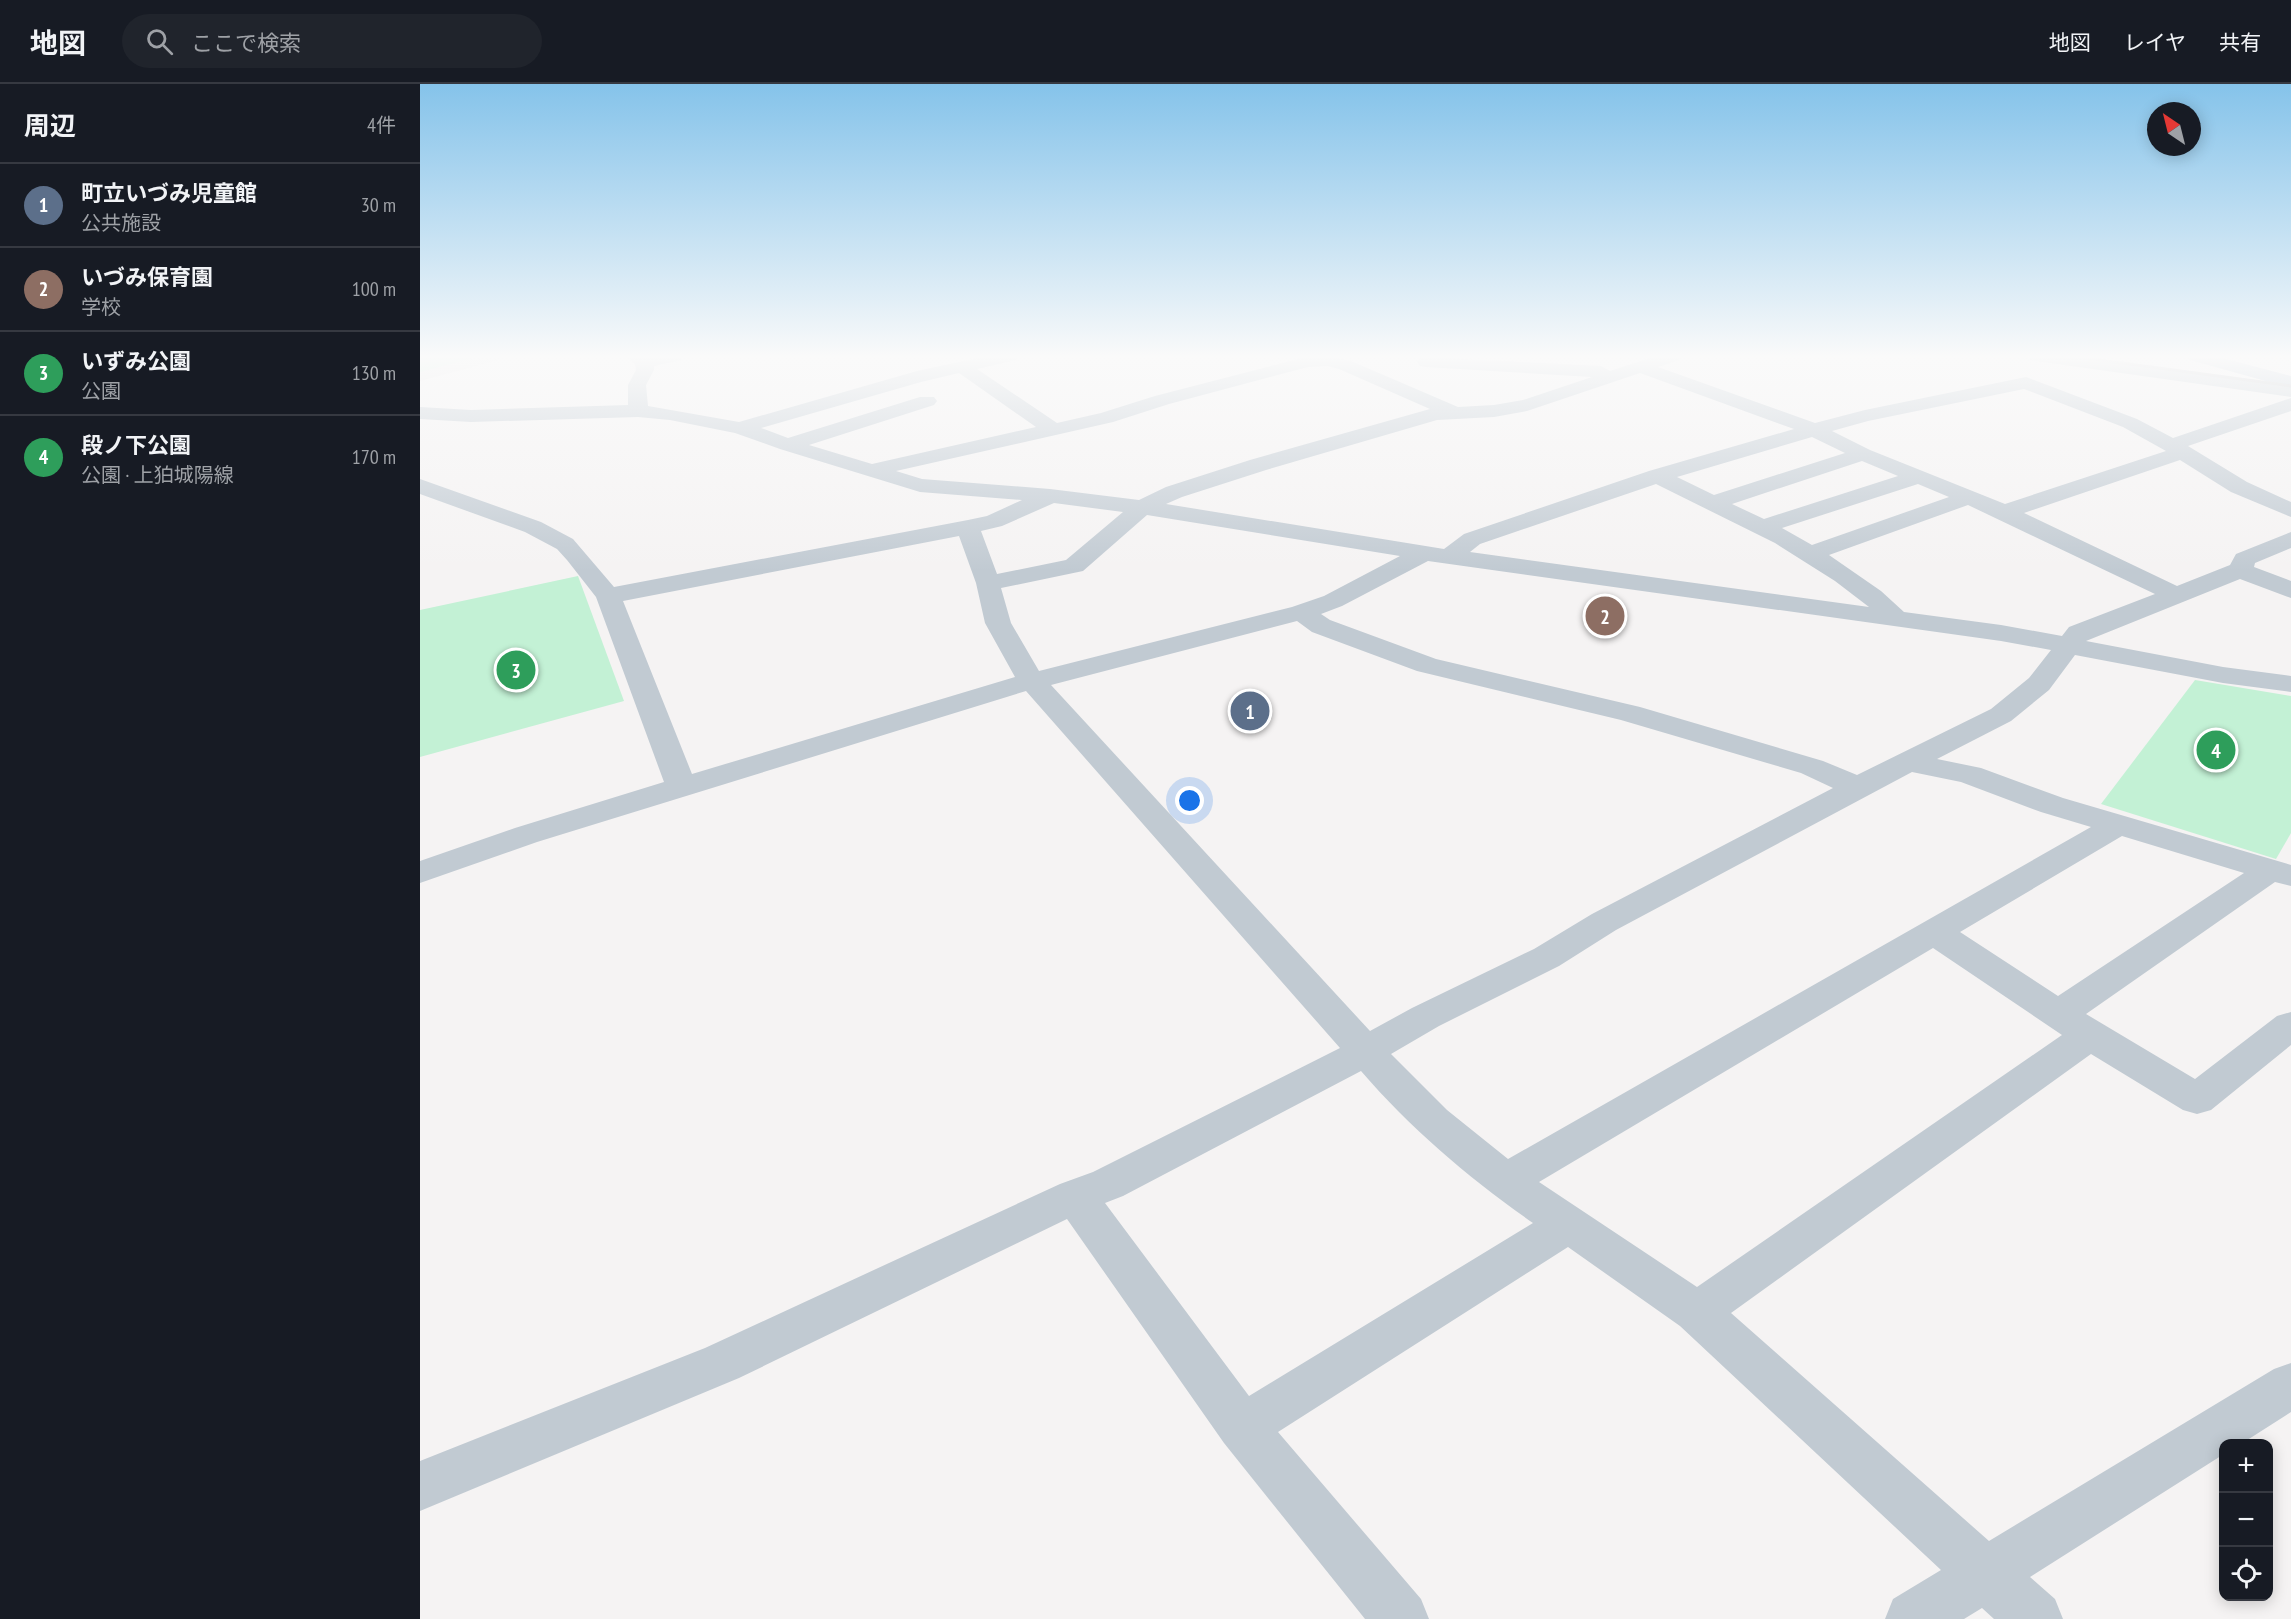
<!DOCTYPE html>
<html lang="ja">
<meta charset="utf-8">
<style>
body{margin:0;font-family:"PT Sans Narrow","Noto Sans JP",sans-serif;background:#20242c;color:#f1f3f6}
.controls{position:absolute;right:18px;bottom:18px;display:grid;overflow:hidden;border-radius:12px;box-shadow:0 3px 15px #0003}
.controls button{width:54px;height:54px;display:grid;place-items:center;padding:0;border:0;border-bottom:2px solid #363941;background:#171b24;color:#f1f3f6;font:30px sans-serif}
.compass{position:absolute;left:1727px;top:18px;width:54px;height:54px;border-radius:50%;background:#171b24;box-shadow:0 3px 15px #0003;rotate:325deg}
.you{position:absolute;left:770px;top:717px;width:21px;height:21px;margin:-15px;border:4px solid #fff;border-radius:50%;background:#1a73e8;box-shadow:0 0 0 9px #1a73e833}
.badge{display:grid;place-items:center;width:39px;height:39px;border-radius:50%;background:#2563eb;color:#fff;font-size:20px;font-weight:700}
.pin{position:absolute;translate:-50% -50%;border:3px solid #fff;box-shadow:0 2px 6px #0006}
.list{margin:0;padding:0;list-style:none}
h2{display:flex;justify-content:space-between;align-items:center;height:78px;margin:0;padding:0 24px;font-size:26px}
h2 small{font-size:20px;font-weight:400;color:#9ea1a6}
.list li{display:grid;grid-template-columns:39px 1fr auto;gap:18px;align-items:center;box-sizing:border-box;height:84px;padding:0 24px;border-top:2px solid #363941}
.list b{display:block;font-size:22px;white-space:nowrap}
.list p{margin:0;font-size:20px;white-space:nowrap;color:#9ea1a6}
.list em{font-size:20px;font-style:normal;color:#9ea1a6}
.icon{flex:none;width:33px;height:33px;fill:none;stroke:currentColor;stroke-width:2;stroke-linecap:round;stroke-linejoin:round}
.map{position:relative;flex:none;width:1871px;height:1535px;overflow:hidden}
header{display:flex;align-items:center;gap:36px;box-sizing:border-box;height:84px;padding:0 30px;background:#171b24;border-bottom:2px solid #363941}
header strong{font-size:28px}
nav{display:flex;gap:33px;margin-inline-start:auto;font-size:21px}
.search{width:420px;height:54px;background:#20242c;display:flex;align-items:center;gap:15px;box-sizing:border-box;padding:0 21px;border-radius:33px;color:#9ea1a6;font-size:22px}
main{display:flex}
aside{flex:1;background:#171b24}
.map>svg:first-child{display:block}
.education{fill:#e6e4e5}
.green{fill:#c3f1d5}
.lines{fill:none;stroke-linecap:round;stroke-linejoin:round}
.minor{fill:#c1cad2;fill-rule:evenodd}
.primary{fill:#b3c2d1;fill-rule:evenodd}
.rail{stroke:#b5b8bd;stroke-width:3}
</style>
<header>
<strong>地図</strong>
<div class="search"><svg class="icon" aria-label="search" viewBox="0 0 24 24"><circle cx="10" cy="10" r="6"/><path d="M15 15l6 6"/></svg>ここで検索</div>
<nav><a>地図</a><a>レイヤ</a><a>共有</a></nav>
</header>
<main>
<aside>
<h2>周辺<small>4件</small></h2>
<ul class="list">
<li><span class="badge" style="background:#5c6f8a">1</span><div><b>町立いづみ児童館</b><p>公共施設</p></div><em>30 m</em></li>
<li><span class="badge" style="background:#8d6e63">2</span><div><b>いづみ保育園</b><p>学校</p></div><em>100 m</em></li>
<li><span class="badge" style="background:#2e9e5b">3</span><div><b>いずみ公園</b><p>公園</p></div><em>130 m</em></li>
<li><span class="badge" style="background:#2e9e5b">4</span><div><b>段ノ下公園</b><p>公園 · 上狛城陽線</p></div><em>170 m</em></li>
</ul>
</aside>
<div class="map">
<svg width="1871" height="1535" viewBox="0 0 1871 1535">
<rect width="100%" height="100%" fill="#f5f3f3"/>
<path class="education" d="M0 272H94L0 297Z"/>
<g class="green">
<path d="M0 272H60L0 288Z"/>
<path d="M158 492 204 617 0 673V526Z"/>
<path d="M1775 596 1871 612V749L1856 775 1681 720Z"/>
</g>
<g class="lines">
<g class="minor">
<path d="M206 272H264L261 276 234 282V286L226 301 228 322 319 338 497 287 567 272H599L596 276 557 285 637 339 681 329 735 312 882 274 909 272 931 277 1038 323 1074 321 1103 316 1172 293 1006 283 1000 282 997 278 1000 274 1006 273 1181 282 1190 287 1236 272H1262L1259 276 1238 283 1395 339 1445 326 1606 293 1717 335 1753 354 1871 314V327L1768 362 1827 398 1871 418V433L1811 408 1760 376 1604 429 1757 502 1810 481 1816 470 1871 448V464L1835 479 1834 483 1871 497V514L1820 495 1666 557 1803 583 1871 592V608L1803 599 1655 571 1629 606 1591 637 1517 675 1561 684 1643 714 1871 781V802L1855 798 1666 930 1775 995 1857 932 1871 928V961L1791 1026 1777 1030 1763 1026 1671 970 1311 1229 1569 1457 1854 1285 1871 1279V1328L1821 1360H1804V1370L1610 1493 1635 1515 1643 1535H1574L1562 1524 1544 1535H1465L1473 1515 1521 1486 1260 1242 1148 1163 858 1348 1001 1515 1009 1535H945L804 1359 647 1135 319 1294 0 1427V1377L285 1264 640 1100 673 1088 920 964 606 607 117 758 0 799V777L95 744 244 698 176 513 147 476 137 465 105 448 0 410V395L121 438 153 455 194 503 548 436 567 432 602 416 500 408 360 365 315 349 250 336 218 333 51 338 0 335V323L51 326 208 321V301L216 286 215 280ZM908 282 919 285 1010 325 830 376 746 403 719 416 630 405 502 395 476 387 693 338 749 320 888 283ZM539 289 616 343 452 380 389 361 514 321 517 317 514 313H500L368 354 341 344 501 298ZM1220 289 1374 345 1229 387 1044 450 1024 465 746 420 762 413 846 386 1017 336 1074 333 1107 327ZM1604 305 1703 343 1746 367 1585 420 1450 366 1412 347 1448 337ZM1392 353 1425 369 1294 411 1257 393ZM1442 377 1478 392 1344 435 1312 420ZM1236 400 1355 459 1415 497 1449 523 1050 468 1060 460ZM1498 400 1529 413 1392 461 1362 444ZM634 419 703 428 646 476 577 490 561 447 582 442ZM1548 421 1735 510 1649 543 1642 552 1581 541 1484 528 1461 507 1409 471ZM727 431 980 472 904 512 872 523 619 587 591 539 581 504 663 487ZM539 452 556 499 565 539 595 593 272 690 203 517ZM1008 477 1581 557 1631 566 1609 594 1571 625 1437 691 1403 677 1220 623 1016 575 910 536 901 530 922 522ZM877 537 892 548 997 587 1201 636 1381 689 1413 704 1172 830 1114 865 992 924 950 947 631 601ZM1492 688 1541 698 1621 728 1671 743 1088 1075 1027 1026 971 970 1019 942 1139 882 1196 846ZM1702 752 1824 789 1638 912 1540 848ZM1513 864 1642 951 1277 1203 1119 1098ZM941 987C992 1046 1050 1095 1113 1139L829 1312 685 1119 703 1112Z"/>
<path d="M1607 272H1654L1871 301V313L1616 277 1610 276Z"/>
</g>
<path class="primary" d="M1767 272H1795L1871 292V304L1770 276Z"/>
<path class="rail" d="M1650 272 1871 302"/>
</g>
<linearGradient id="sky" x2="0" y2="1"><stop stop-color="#85c3ea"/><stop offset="0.56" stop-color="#fafafa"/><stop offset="1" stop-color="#fafafa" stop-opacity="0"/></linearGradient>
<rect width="1871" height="487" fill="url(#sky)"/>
</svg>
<div class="controls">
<button>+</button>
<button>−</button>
<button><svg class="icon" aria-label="locate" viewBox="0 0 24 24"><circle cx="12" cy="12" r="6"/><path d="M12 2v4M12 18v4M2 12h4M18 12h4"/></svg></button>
</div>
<svg class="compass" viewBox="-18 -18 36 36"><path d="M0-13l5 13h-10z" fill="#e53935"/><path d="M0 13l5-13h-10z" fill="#9ea1a6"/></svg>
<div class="you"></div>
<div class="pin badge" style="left:830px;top:627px;background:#5c6f8a">1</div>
<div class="pin badge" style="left:1185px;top:532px;background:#8d6e63">2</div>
<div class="pin badge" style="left:96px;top:586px;background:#2e9e5b">3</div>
<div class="pin badge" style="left:1796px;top:666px;background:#2e9e5b">4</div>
</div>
</main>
